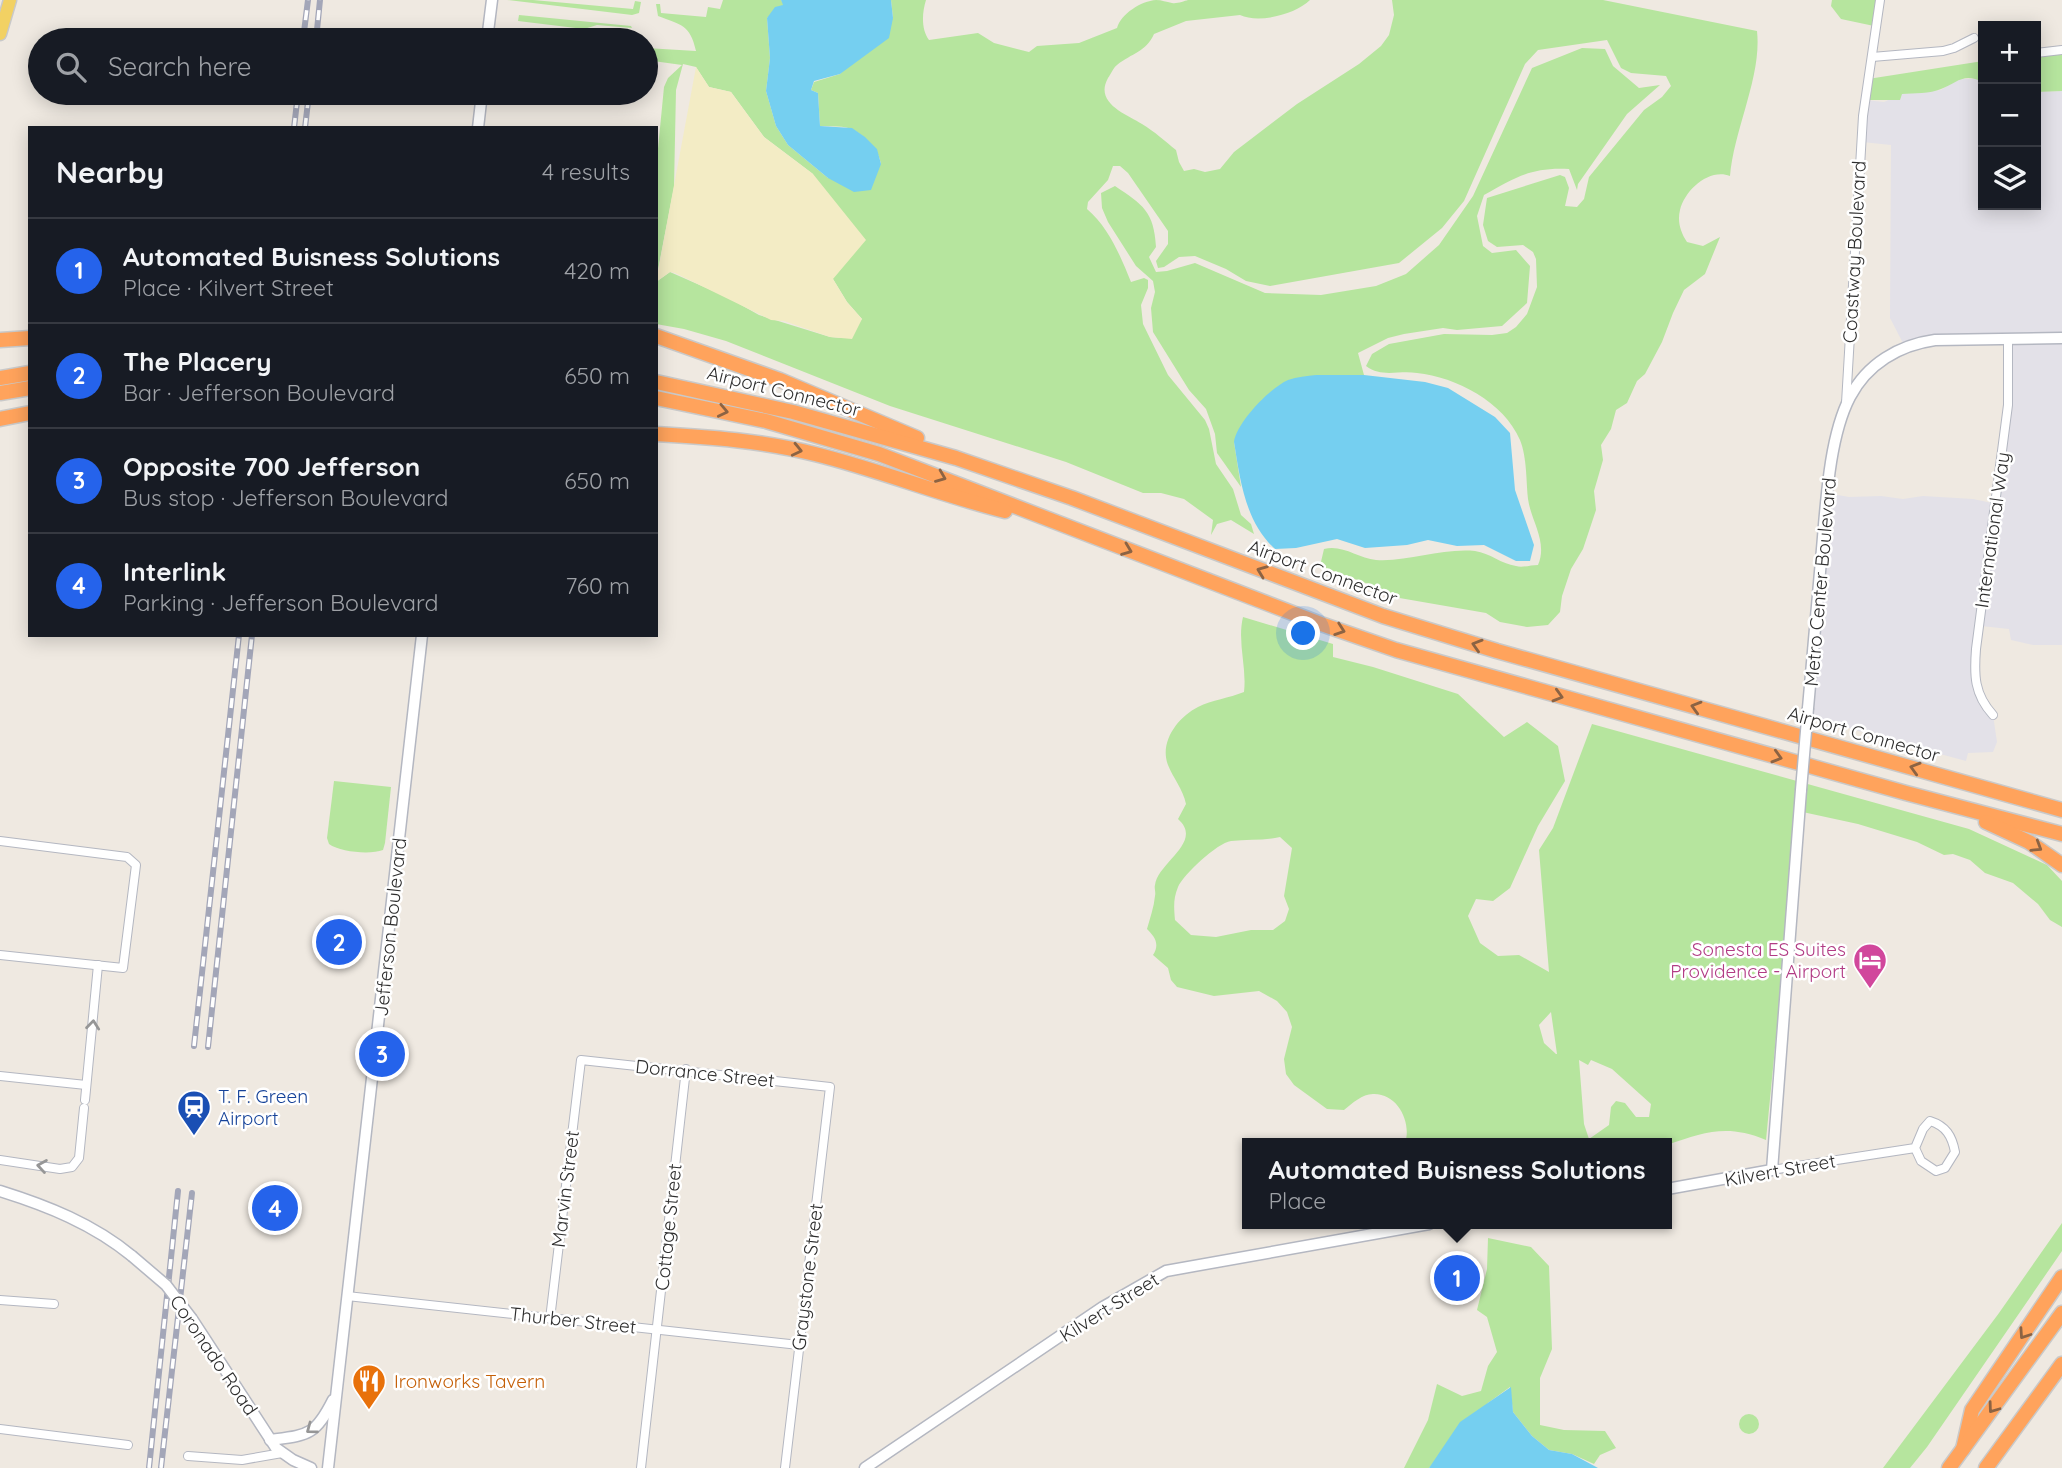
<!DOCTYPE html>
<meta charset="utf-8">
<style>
body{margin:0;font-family:Quicksand,sans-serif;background:#20242c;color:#f1f3f6}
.controls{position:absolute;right:21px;top:21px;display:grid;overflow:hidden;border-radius:0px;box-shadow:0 4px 18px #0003}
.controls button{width:63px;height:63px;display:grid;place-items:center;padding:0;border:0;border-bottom:2px solid #363941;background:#171b24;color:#f1f3f6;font:35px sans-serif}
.you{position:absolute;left:1304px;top:634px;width:24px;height:24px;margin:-18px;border:5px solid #fff;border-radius:50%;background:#1a73e8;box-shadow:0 0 0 10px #1a73e833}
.badge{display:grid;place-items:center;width:46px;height:46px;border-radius:50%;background:#2563eb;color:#fff;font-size:23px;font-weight:700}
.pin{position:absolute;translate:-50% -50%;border:4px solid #fff;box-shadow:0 2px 7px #0006}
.popup{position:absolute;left:1242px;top:1138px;width:430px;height:91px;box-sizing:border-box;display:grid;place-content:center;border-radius:0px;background:#171b24;filter:drop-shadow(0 2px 5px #0005);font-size:23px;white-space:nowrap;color:#9ea1a6}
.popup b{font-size:26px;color:#f1f3f6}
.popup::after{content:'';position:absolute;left:50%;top:100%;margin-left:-14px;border:14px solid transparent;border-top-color:#171b24}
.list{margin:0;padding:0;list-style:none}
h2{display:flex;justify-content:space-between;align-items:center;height:91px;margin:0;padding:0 28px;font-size:30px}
h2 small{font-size:23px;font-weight:400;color:#9ea1a6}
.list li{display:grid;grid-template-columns:46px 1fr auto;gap:21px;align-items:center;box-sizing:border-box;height:105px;padding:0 28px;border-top:2px solid #363941}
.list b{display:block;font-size:26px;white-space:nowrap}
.list p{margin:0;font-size:23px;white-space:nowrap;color:#9ea1a6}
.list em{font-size:23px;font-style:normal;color:#9ea1a6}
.icon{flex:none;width:38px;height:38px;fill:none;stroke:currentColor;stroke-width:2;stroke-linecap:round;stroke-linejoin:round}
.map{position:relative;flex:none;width:2062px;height:1468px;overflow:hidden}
.search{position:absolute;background:#171b24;box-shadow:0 4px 18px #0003;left:28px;top:28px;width:630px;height:77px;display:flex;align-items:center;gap:18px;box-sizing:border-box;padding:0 24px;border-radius:38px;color:#9ea1a6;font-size:26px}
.panel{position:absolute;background:#171b24;box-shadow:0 4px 18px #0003;left:28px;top:126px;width:630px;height:511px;border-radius:0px}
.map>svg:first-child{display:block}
.industrial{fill:#e3e1e8}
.green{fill:#b6e59e;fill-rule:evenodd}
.sand{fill:#f3ecc5}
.water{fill:#75cff0}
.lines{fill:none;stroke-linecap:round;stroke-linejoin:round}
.street-casing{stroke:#b4b7c1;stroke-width:10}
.secondary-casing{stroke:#b4b7c1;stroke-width:13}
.primary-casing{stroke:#c9c9c9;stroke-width:15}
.highway-casing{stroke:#c9c9c9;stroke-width:17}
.street{stroke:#fff;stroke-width:8}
.secondary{stroke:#fff;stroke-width:10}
.primary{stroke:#f2d163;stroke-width:12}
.highway{stroke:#ffa35c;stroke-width:14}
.rail-casing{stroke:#a3a6b8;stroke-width:6}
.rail{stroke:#fff;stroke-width:3.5;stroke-dasharray:10;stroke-linecap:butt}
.secondary-bridge-casing{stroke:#b4b7c1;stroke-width:13;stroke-linecap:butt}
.secondary-bridge{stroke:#fff;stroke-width:10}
.oneway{stroke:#8c6343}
.oneway2{stroke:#969696}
.labels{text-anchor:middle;stroke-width:5;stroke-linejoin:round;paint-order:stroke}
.street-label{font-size:19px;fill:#2e2e2e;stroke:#fff}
.hotel-label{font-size:19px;fill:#b23c85;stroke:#fff;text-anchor:end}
.transit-label{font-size:19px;fill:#164399;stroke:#fff;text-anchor:start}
.food-label{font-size:19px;fill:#c56008;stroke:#fff;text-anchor:start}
</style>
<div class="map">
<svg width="2062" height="1468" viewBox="0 0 2062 1468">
<rect width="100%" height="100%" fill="#efe9e1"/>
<path class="industrial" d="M1957 79H1978L1983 82V205H2036V92L2062 91V645H2033L2011 640 2009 629 1981 626 1974 681 1993 715 1997 742 1993 752 1968 753 1966 761 1892 741 1809 716 1827 493 1849 497 1881 496 1903 499 1923 496 1973 499 1997 504 2006 427V338L1905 347 1890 318 1891 145 1862 142 1865 100 1884 102 1902 94 1941 90Z"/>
<g class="green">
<path d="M507 0H533L633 9 635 1 641 2 639 13 632 15Z"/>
<path d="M723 0H781L784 5 767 18 770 58 766 91 776 126 788 145 828 178 881 164C879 150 866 137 854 130 845 125 830 127 820 126L818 93 811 90 814 82 840 74 893 18 891 0H926C922 13 921 29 929 40L978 33 994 43 1029 52 1037 46 1079 43 1117 28C1121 14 1141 1 1156 0 1162 0 1166 2 1172 3 1177 4 1184 1 1188 0H1310C1296 14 1259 24 1240 15L1186 21 1154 34C1146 52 1132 53 1117 65 1113 68 1111 74 1108 78 1094 103 1126 114 1142 124 1155 132 1165 141 1176 150L1179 162 1184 171 1194 169 1205 172 1220 169 1234 152 1297 104 1359 64 1381 46 1389 35 1394 15 1392 0H1603L1757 31C1762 76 1734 129 1730 176 1709 168 1685 190 1680 210 1677 222 1681 233 1687 242L1703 246 1720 237 1705 274 1684 290 1673 313 1662 342 1645 374 1637 381 1627 403 1616 410 1611 429 1601 445 1603 460 1594 491 1596 510 1583 549 1571 569 1562 596 1560 612 1548 625 1527 627 1500 622 1486 613 1388 596 1371 585 1320 566 1324 549C1342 544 1358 558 1376 560 1409 562 1441 548 1475 551 1490 553 1501 564 1516 566 1522 568 1531 565 1538 565 1548 542 1531 521 1528 499 1526 481 1527 457 1520 440 1504 402 1456 377 1417 373 1398 370 1382 378 1366 366L1372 354 1389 344 1444 334 1492 335 1507 333 1516 327 1527 314 1537 287 1536 259 1533 252 1523 245 1497 247 1488 241 1483 225 1487 198 1560 175 1565 177 1569 188 1565 206 1577 207 1584 199 1589 177 1644 110 1662 97 1671 86 1666 76 1631 73 1621 68 1607 40 1538 50 1525 64 1464 201 1442 228 1399 263 1270 286 1246 281 1226 269 1195 256 1179 257 1164 267 1158 268 1156 261 1168 244V231L1128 173 1120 166H1113L1108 180 1088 202 1087 209C1109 228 1120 255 1131 282L1144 278 1148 280V288L1141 305 1143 324 1168 375 1205 420 1209 429 1216 464 1233 489 1241 515 1251 524 1254 534 1231 520 1217 524 1211 535 1213 520 1184 499 1161 493H1143L1066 462 890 406 726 341 684 329 656 324V282L670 272 727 297 759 315 830 337 842 338 862 319 847 302 833 279 813 174 764 137 731 92 709 87 696 67 683 64 676 90 674 187 656 280V169L664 87 668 78 682 65 646 60V48L696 51C690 24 681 25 658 16L656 4H660L661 13 706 17 708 7 720 9Z"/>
<path d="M1832 0H1880L1874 26 1841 19 1831 6Z"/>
<path d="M519 15 631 26 632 28 597 25 584 29 518 21Z"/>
<path d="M503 31 581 40H502Z"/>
<path d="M1582 48 1605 49 1613 66 1639 88 1660 85 1627 114 1578 184 1577 190 1569 169C1530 167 1515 178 1484 195L1477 216 1483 246 1492 253 1516 250 1530 266 1527 303 1502 326 1457 330 1443 328 1404 334 1388 338 1358 353 1364 375H1316L1234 442 1241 487 1217 453 1215 434 1206 409 1189 390 1153 332 1151 308 1155 292 1153 281 1136 266 1108 222 1102 208 1101 193 1115 186C1143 205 1154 211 1156 247L1149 257 1156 272 1167 271 1195 263 1265 293 1321 295 1376 286 1406 274 1439 245 1473 196 1532 68Z"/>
<path d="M2062 52V91L2036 92V55Z"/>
<path d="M1983 61V82C1963 72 1957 83 1941 89 1930 94 1914 93 1902 94L1900 100H1865L1868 79Z"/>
<path d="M1243 617 1333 644V657L1373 667 1458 694 1504 737 1527 722 1558 746 1565 781 1538 826 1510 888 1493 901 1476 899 1468 916 1480 943 1498 956 1519 955 1549 972 1539 850 1553 828 1592 724 1969 829 2047 865 2062 881V927L2050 920 2038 904 2013 883 1985 873 1970 860 1953 854 1944 855 1917 842 1858 824 1798 811 1766 1140C1727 1124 1705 1132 1667 1145V1143H1405C1412 1123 1398 1093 1373 1094 1362 1094 1353 1103 1344 1110L1327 1109 1294 1085 1286 1074 1284 1059 1292 1027 1287 1012 1277 1001 1259 991 1214 996 1177 987 1171 980 1168 968 1153 955C1160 944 1155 937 1147 929 1150 918 1154 907 1155 896 1156 892 1154 888 1155 885 1158 862 1204 842 1178 819L1186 804C1183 789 1173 778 1168 765 1159 742 1178 717 1198 707 1212 700 1229 698 1244 692 1247 667 1237 642 1243 617ZM1280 837 1292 848 1284 896 1289 909 1285 921 1273 930H1251L1216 937 1191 935 1175 920C1174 908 1173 899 1178 887 1183 875 1217 843 1231 841 1248 839 1264 841 1280 837ZM1551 1012 1557 1054H1556L1544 1043 1539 1025ZM1579 1060 1588 1065 1591 1060 1612 1069 1651 1104 1649 1117H1636L1625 1103 1616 1101 1611 1107 1609 1125 1589 1139 1584 1124Z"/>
<path d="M334 781 391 787 385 843 383 850C370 855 340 852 329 844L327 838Z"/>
<path d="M2062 1223V1251L1927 1447 1910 1468H1883L1999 1313Z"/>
<path d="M1488 1238 1531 1247 1549 1266 1552 1349 1540 1378V1425L1564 1430 1605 1431 1616 1448 1600 1455 1594 1464 1572 1454 1549 1450 1532 1436 1513 1412 1510 1387 1488 1403 1429 1468H1404L1428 1420 1437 1384 1462 1396 1481 1391 1488 1366 1497 1352 1487 1317 1477 1310 1487 1269Z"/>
<circle cx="1749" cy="1424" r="10"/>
</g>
<path class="sand" d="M696 67 709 87 731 92 764 137 813 174 866 240 833 279 847 302 862 319 852 339 830 337 784 321 771 320 675 273 670 272 656 282Z"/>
<g class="water">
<path d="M781 0H891L893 18 889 38 840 74 814 81 811 90 818 93 820 126 852 128 865 137 877 149 881 164 871 190 854 192 828 178 788 145 776 126 766 91 770 58 767 18 775 7 783 5Z"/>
<path d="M1316 375H1364L1425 382 1448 388 1495 417 1510 433 1515 490 1534 545 1530 561H1516L1484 545 1457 546 1428 540 1407 545 1365 548 1337 539 1296 548 1275 549C1245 522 1240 479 1234 442 1237 422 1270 388 1288 380 1297 377 1307 376 1316 375Z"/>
<path d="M1511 1387 1513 1412 1532 1436 1549 1450 1572 1454 1598 1468H1429L1460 1422Z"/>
</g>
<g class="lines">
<g class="street-casing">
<g id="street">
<path d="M2036 53 2062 50"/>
<path d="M1872 57 1943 51 1954 48 1974 38"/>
<path d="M1846 403 1863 116 1880 0"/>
<path d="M1993 715C1974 694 1974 675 1976 649L2008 405V339"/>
<path d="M0 841 127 857 136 865 123 968 0 955"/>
<path d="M0 1076 86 1085"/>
<path d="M85 1100 98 965"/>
<path d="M0 1160 60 1169 72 1167 79 1158 84 1108"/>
<path d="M1772 1170 1915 1148 1921 1161 1936 1171 1945 1168 1955 1152C1952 1136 1946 1126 1930 1121L1923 1129 1915 1148"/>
<path d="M347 1296 799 1345"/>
<path d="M0 1300 54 1304"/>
<path d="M550 1319 581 1060 830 1087 785 1468"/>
<path d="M0 1429 128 1445"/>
<path d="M188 1456 242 1460 282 1453"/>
<path d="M641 1468 686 1069"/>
</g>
</g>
<g class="secondary-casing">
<g id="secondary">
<path d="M487 40 492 0"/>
<path d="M478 128 482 93"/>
<path d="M1808 708C1813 655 1817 602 1822 549 1826 504 1829 437 1850 397 1867 364 1899 345 1935 340L2062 338"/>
<path d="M1667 1189 1772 1170 1801 790"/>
<path d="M0 1191C48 1206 93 1224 132 1256"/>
<path d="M192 1319 276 1448 293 1460 311 1468"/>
<path d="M270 1440C308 1435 315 1436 333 1400"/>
<path d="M328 1468 422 635"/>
<path d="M865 1468 1103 1307 1166 1271 1429 1224"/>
</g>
</g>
<g class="primary-casing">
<path id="primary" d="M0 34 10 0"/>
</g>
<g class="highway-casing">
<g id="highway">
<path d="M656 336 780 380 917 438"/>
<path d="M0 340 30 338"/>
<path d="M0 378 30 373"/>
<path d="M656 382 793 412 956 458 1072 498 1383 616 1497 651 2062 810"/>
<path d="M0 393 30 388"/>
<path d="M656 398 766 421 879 454 1321 624 1396 650 1906 793 2062 834"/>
<path d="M0 419 30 413"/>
<path d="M656 434C710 437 763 441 815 454 880 470 941 495 1005 511"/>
<path d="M1986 822 2029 842 2062 865"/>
<path d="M1963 1449 1972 1410 2062 1277"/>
<path d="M1949 1468 2062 1313"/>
<path d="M1986 1468 2062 1364"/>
</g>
</g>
<use href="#street" class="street"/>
<use href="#secondary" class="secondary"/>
<use href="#primary" class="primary"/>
<use href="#highway" class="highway"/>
<g class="rail-casing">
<g id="rail">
<path d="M303 40 308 0"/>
<path d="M316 40 320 0"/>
<path d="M294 128 298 93"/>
<path d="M305 128 309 93"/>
<path d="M194 1046 239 635"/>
<path d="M208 1047 252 635"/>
<path d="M149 1468 178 1191"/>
<path d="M161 1468 192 1193"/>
</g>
</g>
<use href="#rail" class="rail"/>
<g class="secondary-bridge-casing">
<g id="secondary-bridge">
<path d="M1801 790 1808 708"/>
<path d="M132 1256 166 1285 192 1319"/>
</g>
</g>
<use href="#secondary-bridge" class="secondary-bridge"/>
</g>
<defs><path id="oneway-chevron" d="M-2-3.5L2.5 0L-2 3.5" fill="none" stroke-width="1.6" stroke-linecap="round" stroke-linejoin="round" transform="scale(1.75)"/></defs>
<g class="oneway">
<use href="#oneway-chevron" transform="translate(723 411) rotate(12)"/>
<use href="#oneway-chevron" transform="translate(797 450) rotate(13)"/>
<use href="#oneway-chevron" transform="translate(941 477) rotate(22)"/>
<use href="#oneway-chevron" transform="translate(1127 550) rotate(21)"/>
<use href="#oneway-chevron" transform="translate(1262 571) rotate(-159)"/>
<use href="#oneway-chevron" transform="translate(1340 630) rotate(19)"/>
<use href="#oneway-chevron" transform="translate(1477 645) rotate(-163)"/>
<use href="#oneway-chevron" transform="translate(1558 696) rotate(16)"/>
<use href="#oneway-chevron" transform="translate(1696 707) rotate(-164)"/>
<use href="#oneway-chevron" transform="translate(1777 757) rotate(16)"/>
<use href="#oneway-chevron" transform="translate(1915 768) rotate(-164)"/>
<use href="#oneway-chevron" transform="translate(2037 847) rotate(32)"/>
<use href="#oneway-chevron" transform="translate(2024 1334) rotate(124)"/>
<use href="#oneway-chevron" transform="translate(1993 1408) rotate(126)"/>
</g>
<g class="oneway2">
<use href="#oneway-chevron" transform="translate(93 1025) rotate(-84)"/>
<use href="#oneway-chevron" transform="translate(42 1166) rotate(-171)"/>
<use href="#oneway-chevron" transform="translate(311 1429) rotate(143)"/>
</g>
<defs>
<g id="hotel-pin" transform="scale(1.75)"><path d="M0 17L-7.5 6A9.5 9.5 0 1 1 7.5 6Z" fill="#d1479c" stroke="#fff"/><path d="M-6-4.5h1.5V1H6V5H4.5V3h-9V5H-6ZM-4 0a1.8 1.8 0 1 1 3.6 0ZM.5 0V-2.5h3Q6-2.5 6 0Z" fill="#fff"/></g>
<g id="station-pin" transform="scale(1.75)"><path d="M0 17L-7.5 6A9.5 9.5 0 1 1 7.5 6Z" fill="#1a4fb4" stroke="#fff"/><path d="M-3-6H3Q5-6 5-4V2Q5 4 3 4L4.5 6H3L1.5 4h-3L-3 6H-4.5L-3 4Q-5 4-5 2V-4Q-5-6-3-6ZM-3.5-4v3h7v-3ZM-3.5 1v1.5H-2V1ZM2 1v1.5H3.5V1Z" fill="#fff"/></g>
<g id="restaurant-pin" transform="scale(1.75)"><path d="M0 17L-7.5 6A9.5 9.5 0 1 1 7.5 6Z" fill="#e8710a" stroke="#fff"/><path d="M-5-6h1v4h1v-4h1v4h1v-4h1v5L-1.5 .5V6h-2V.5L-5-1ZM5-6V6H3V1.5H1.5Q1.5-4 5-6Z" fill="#fff"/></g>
</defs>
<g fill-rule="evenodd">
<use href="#hotel-pin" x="1870" y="960"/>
<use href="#station-pin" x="194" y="1107"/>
<use href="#restaurant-pin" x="369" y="1381"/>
</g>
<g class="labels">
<g class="street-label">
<text transform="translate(1854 252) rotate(-87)" y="7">Coastway Boulevard</text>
<text transform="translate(784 391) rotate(14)" y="7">Airport Connector</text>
<text transform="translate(1992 530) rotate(-82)" y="7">International Way</text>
<text transform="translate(1323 572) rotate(20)" y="7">Airport Connector</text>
<text transform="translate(1820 582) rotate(-85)" y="7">Metro Center Boulevard</text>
<text transform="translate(1864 734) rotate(16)" y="7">Airport Connector</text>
<text transform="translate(390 927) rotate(-84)" y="7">Jefferson Boulevard</text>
<text transform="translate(705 1073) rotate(6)" y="7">Dorrance Street</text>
<text transform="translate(1780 1170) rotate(-10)" y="7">Kilvert Street</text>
<text transform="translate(565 1189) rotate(-83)" y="7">Marvin Street</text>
<text transform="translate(668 1227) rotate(-84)" y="7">Cottage Street</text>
<text transform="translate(807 1277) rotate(-83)" y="7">Graystone Street</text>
<text transform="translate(1109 1307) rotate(-32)" y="7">Kilvert Street</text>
<text transform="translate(573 1320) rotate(6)" y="7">Thurber Street</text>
<text transform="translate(214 1355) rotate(56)" y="7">Coronado Road</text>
</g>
<g class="hotel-label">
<text x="1846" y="956">Sonesta ES Suites<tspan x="1846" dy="22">Providence - Airport</tspan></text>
</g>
<g class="transit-label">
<text x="218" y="1103">T. F. Green<tspan x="218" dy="22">Airport</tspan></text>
</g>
<g class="food-label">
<text x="394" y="1388">Ironworks Tavern</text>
</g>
</g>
</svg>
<div class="controls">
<button>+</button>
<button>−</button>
<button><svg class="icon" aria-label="layers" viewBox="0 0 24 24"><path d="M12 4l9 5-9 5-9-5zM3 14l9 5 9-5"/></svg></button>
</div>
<div class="you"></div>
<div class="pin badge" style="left:1457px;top:1278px">1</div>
<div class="popup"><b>Automated Buisness Solutions</b>Place</div>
<div class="pin badge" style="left:339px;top:942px">2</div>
<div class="pin badge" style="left:382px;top:1054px">3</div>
<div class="pin badge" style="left:275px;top:1208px">4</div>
<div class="search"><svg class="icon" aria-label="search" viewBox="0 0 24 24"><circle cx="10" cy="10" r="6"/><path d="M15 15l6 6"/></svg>Search here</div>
<section class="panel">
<h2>Nearby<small>4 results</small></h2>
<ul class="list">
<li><span class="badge">1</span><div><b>Automated Buisness Solutions</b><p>Place · Kilvert Street</p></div><em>420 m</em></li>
<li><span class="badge">2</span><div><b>The Placery</b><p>Bar · Jefferson Boulevard</p></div><em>650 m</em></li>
<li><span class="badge">3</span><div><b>Opposite 700 Jefferson</b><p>Bus stop · Jefferson Boulevard</p></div><em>650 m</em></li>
<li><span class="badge">4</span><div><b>Interlink</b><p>Parking · Jefferson Boulevard</p></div><em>760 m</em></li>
</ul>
</section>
</div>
